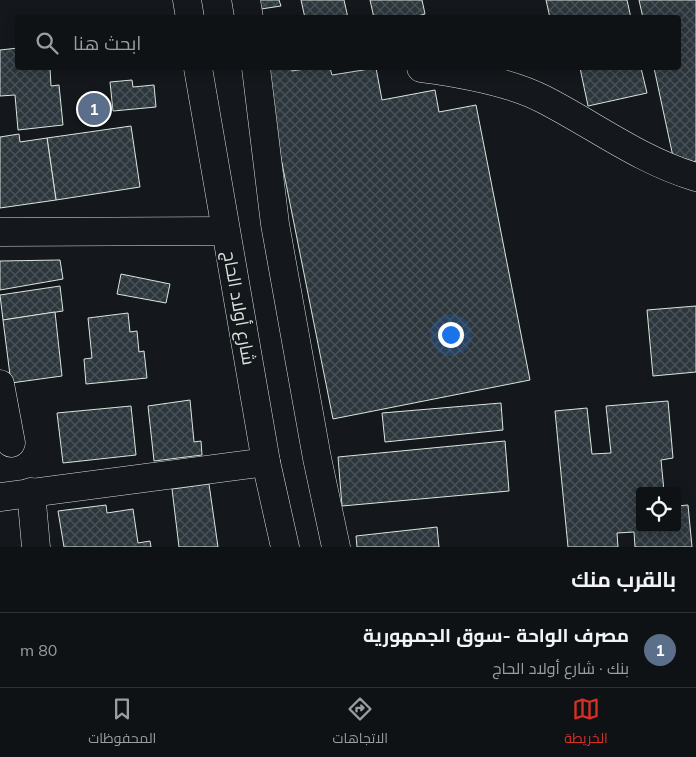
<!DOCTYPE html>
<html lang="ar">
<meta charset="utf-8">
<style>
body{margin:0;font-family:Mulish,Cairo,sans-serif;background:#1d2022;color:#f1f3f6;direction:rtl}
.controls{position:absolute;right:15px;bottom:15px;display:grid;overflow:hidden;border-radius:5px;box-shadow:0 2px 12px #0003}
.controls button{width:45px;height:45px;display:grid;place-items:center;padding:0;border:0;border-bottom:1px solid #2f3234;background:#0f1215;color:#f1f3f6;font:25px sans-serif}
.you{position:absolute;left:450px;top:334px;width:18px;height:18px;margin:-12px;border:4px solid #fff;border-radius:50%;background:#1a73e8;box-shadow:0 0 0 8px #1a73e833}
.badge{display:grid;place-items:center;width:32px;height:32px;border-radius:50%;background:#d93025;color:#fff;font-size:16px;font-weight:700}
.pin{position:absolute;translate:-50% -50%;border:2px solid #fff;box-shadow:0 1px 5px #0006}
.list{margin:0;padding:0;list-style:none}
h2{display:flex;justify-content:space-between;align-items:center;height:65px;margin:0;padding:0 20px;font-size:21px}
h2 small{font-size:16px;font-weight:400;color:#9b9ea0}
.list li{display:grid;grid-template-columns:32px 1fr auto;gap:15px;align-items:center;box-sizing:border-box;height:75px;padding:0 20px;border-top:1px solid #2f3234}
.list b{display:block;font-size:19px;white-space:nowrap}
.list p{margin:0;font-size:16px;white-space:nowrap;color:#9b9ea0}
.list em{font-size:16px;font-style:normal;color:#9b9ea0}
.icon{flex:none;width:28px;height:28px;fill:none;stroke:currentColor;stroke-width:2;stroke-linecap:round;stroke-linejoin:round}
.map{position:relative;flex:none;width:696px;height:547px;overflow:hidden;direction:ltr}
.search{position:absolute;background:#0f1215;box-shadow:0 2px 12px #0003;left:15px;right:15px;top:15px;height:55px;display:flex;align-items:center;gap:12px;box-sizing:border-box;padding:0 18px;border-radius:5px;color:#9b9ea0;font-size:19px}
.sheet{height:140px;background:#0f1215}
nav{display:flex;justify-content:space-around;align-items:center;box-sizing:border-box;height:70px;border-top:1px solid #2f3234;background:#0f1215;font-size:14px;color:#9b9ea0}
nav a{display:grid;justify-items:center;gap:2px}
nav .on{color:#d93025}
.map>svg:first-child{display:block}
.building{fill:url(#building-cross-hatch);stroke:#d8e6dc}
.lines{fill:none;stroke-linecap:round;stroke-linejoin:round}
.street-casing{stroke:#d8e6dc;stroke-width:29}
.secondary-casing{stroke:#d8e6dc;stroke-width:29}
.street{stroke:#14181c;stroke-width:28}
.secondary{stroke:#14181c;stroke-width:28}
.labels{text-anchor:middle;stroke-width:4;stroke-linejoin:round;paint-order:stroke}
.street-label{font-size:18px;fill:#d8e6dc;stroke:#14181c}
</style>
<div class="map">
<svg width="696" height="547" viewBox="0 0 696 547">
<defs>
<pattern id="building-cross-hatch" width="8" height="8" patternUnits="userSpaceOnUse" patternTransform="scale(1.25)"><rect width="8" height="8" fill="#2c363c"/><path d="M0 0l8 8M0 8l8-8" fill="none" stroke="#4a5358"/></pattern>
</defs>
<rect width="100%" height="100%" fill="#14181c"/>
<g class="building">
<path d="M259 0H279L281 6 261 9Z"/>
<path d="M301 0H344L348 18H305Z"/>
<path d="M370 0H422L425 14 409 18H374Z"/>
<path d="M546 0H627L631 18H550Z"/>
<path d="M639 0H696V161L675 166 654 68H678V18H643Z"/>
<path d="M18 48V68H50L51 86 59 85 63 125 18 130 15 95 0 96V50Z"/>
<path d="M263 68H291L292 71 311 68H330L332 75 376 68 382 100 435 90 439 112 476 105 530 380 333 419Z"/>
<path d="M580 68H641L647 93 588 106Z"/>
<path d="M132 80 133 87 154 85 156 107 113 111 110 82Z"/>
<path d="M131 126 140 187 56 200 47 138Z"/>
<path d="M19 134 20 142 47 138 56 200 0 208V137Z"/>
<path d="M60 260 63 279 0 290V261Z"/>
<path d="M121 274 170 284 166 303 117 294Z"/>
<path d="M60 286 63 311 3 320 0 295Z"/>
<path d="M696 306V372L653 376 647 310Z"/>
<path d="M55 312 62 376 11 383 3 320Z"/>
<path d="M128 313 130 332 137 331 139 352 144 351 147 378 86 384 84 359 92 358 88 318Z"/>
<path d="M190 400 194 442 201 441 202 455 154 461 148 406Z"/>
<path d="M668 401 673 458 661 460 664 491H640V528H677V506L688 505 692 547H635L634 532 617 533 618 547H568L555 411 587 408 592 454 611 453 606 406Z"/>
<path d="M501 403 503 430 385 442 382 413Z"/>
<path d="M131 406 136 455 63 463 57 413Z"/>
<path d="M505 441 509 491 342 506 338 457Z"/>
<path d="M209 484 218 547H179L172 489Z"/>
<path d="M106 505 107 513 133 509 138 543 150 541 151 547H64L58 511Z"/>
<path d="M437 527 439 547H357L356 536Z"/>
</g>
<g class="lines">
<g class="street-casing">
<g id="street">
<path d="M421 68C460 73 508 81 543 99 594 125 641 161 696 177"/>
<path d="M0 232 225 231"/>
<path d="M0 384 11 443"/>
<path d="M31 492 36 547"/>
<path d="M0 497 266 462"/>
</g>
</g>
<g class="secondary-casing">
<g id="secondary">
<path d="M187 0 190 18"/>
<path d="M246 0 249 18"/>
<path d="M198 68 266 462 285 547"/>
<path d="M256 68 275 224 317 458 336 547"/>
</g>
</g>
<use href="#street" class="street"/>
<use href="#secondary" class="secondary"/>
</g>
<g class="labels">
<g class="street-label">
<text transform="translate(239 308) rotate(80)" y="6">شارع أولاد الحاج</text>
</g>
</g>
</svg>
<div class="controls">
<button><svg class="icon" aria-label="locate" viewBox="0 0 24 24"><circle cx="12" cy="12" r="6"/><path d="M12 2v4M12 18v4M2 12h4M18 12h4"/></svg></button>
</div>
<div class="you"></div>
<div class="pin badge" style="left:94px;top:109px;background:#5c6f8a">1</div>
<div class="search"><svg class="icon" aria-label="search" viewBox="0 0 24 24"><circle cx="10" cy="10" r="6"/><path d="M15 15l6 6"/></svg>ابحث هنا</div>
</div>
<section class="sheet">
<h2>بالقرب منك<small></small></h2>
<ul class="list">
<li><span class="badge" style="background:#5c6f8a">1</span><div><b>مصرف الواحة -سوق الجمهورية</b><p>بنك · شارع أولاد الحاج</p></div><em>80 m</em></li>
</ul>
</section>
<nav>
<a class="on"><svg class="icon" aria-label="map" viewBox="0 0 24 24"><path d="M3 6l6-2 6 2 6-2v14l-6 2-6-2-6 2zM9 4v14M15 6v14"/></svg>الخريطة</a>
<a><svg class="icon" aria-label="directions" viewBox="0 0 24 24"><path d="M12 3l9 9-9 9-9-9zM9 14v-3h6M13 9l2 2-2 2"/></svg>الاتجاهات</a>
<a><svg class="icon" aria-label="saved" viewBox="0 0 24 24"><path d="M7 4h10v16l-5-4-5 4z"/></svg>المحفوظات</a>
</nav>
